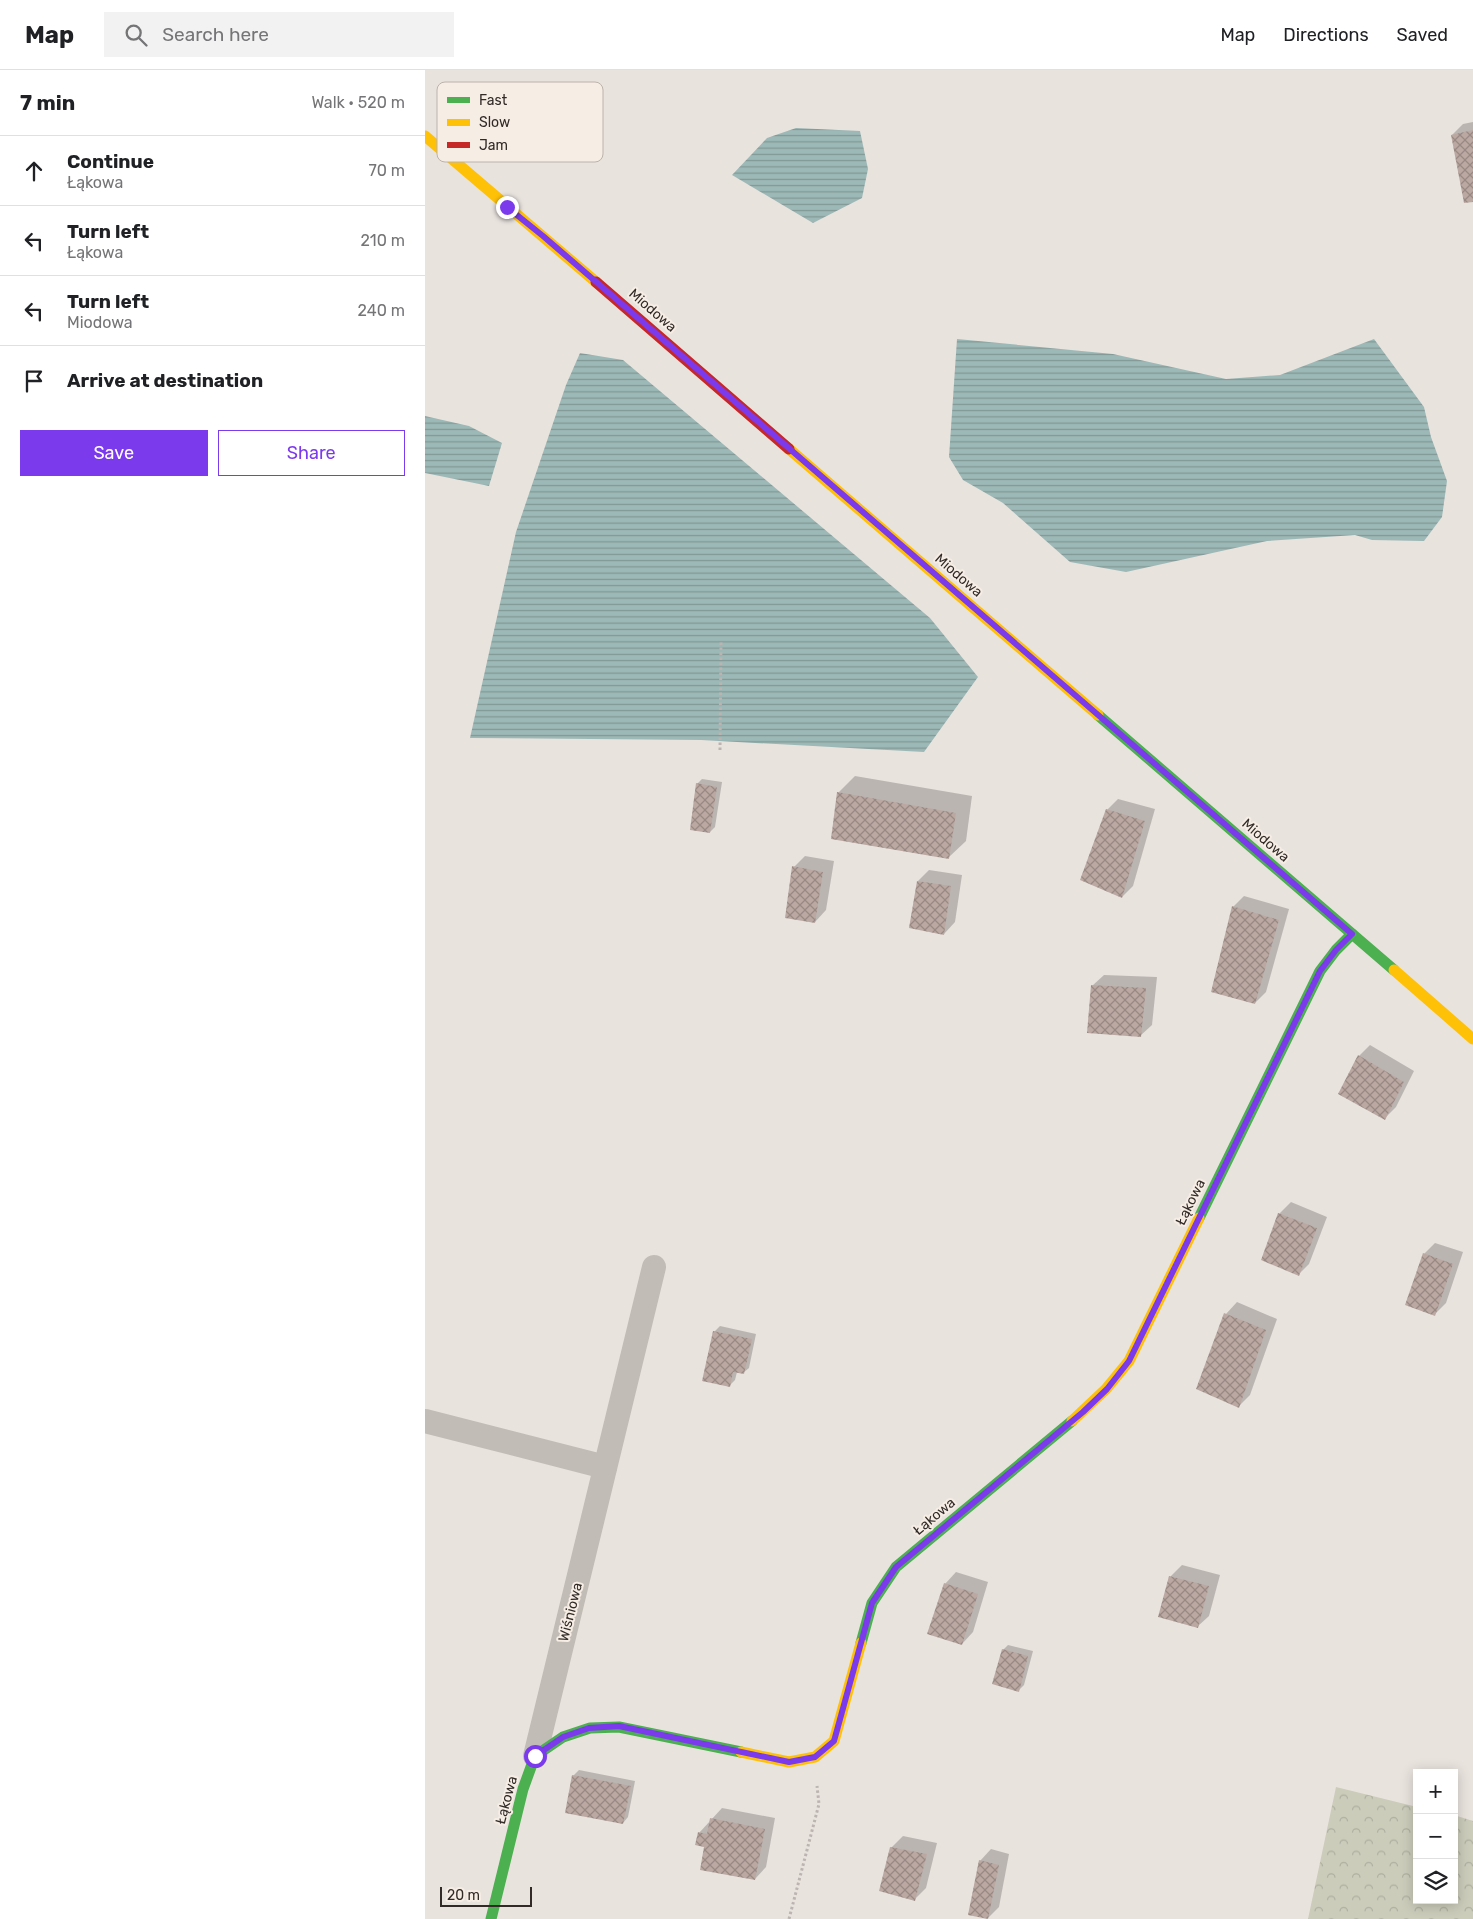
<!DOCTYPE html>
<meta charset="utf-8">
<style>
body{margin:0;font-family:Rubik,sans-serif;background:#f2f2f2;color:#202124}
.controls{position:absolute;right:15px;bottom:15px;display:grid;overflow:hidden;border-radius:0px;box-shadow:0 2px 12px #0003}
.controls button{width:45px;height:45px;display:grid;place-items:center;padding:0;border:0;border-bottom:1px solid #e0e0e0;background:#fff;color:#202124;font:25px sans-serif}
.scale{position:absolute;left:15px;bottom:12px;width:92px;box-sizing:border-box;padding-left:5px;border:2px solid #322a27;border-top:0;font-size:14px;line-height:18px;white-space:nowrap;color:#322a27;-webkit-text-stroke:4px #f6ede5;paint-order:stroke}
.stop{position:absolute;width:15px;height:15px;margin:-11px;border:4px solid #7c3aed;border-radius:50%;background:#fff}
.stop.end{background:#7c3aed;border-color:#fff;box-shadow:0 1px 5px #0008}
.list{margin:0;padding:0;list-style:none}
h2{display:flex;justify-content:space-between;align-items:center;height:65px;margin:0;padding:0 20px;font-size:21px}
h2 small{font-size:16px;font-weight:400;color:#757577}
.list li{display:grid;grid-template-columns:32px 1fr auto;gap:15px;align-items:center;box-sizing:border-box;height:70px;padding:0 20px;border-top:1px solid #e0e0e0}
.list b{display:block;font-size:19px;white-space:nowrap}
.list p{margin:0;font-size:16px;white-space:nowrap;color:#757577}
.list em{font-size:16px;font-style:normal;color:#757577}
.actions{display:flex;gap:10px;padding:15px 20px}
.actions a{flex:1;padding:11px 0;border:1px solid #7c3aed;border-radius:0px;text-align:center;font-size:18px;color:#7c3aed}
.actions .main{background:#7c3aed;color:#fff}
.icon{flex:none;width:28px;height:28px;fill:none;stroke:currentColor;stroke-width:2;stroke-linecap:round;stroke-linejoin:round}
.map{position:relative;flex:none;width:1048px;height:1849px;overflow:hidden}
header{display:flex;align-items:center;gap:30px;box-sizing:border-box;height:70px;padding:0 25px;background:#fff;border-bottom:1px solid #e0e0e0}
header strong{font-size:24px}
nav{display:flex;gap:28px;margin-inline-start:auto;font-size:18px}
.search{width:350px;height:45px;background:#f2f2f2;display:flex;align-items:center;gap:12px;box-sizing:border-box;padding:0 18px;border-radius:0px;color:#757577;font-size:19px}
main{display:flex}
aside{flex:1;background:#fff}
.map>svg:first-child{display:block}
.forest{fill:url(#forest-crowns)}
.water{fill:url(#water-rules)}
.shadow{fill:#0003}
.building{fill:url(#building-cross-hatch)}
.lines{fill:none;stroke-linecap:round;stroke-linejoin:round}
.path{stroke:#bbb4b0;stroke-width:3;stroke-dasharray:2.5 2.5;stroke-linecap:butt}
.street{stroke:#c2bcb7;stroke-width:24}
.fast{stroke:#4caf50;stroke-width:11}
.slow{stroke:#ffc107;stroke-width:11}
.jam{stroke:#c62828;stroke-width:11}
.route{stroke:#7c3aed;stroke-width:6}
.labels{text-anchor:middle;stroke-width:4;stroke-linejoin:round;paint-order:stroke}
.street-label{font-size:14px;fill:#322a27;stroke:#f6ede5}
.key{fill:#f6ede5;stroke:#bbb2ac;stroke-width:1}
.key-label{font-size:14px;fill:#322a27}
</style>
<header>
<strong>Map</strong>
<div class="search"><svg class="icon" aria-label="search" viewBox="0 0 24 24"><circle cx="10" cy="10" r="6"/><path d="M15 15l6 6"/></svg>Search here</div>
<nav><a>Map</a><a>Directions</a><a>Saved</a></nav>
</header>
<main>
<aside>
<h2>7 min<small>Walk · 520 m</small></h2>
<ul class="list">
<li><svg class="icon" aria-label="ahead" viewBox="0 0 24 24"><path d="M12 20V5M6 11l6-6 6 6"/></svg><div><b>Continue</b><p>Łąkowa</p></div><em>70 m</em></li>
<li><svg class="icon" aria-label="left" viewBox="0 0 24 24"><path d="M17 20v-9H6M10 6l-5 5 5 5"/></svg><div><b>Turn left</b><p>Łąkowa</p></div><em>210 m</em></li>
<li><svg class="icon" aria-label="left" viewBox="0 0 24 24"><path d="M17 20v-9H6M10 6l-5 5 5 5"/></svg><div><b>Turn left</b><p>Miodowa</p></div><em>240 m</em></li>
<li><svg class="icon" aria-label="arrive" viewBox="0 0 24 24"><path d="M6 21V4h12l-3 4 3 4H6"/></svg><div><b>Arrive at destination</b></div></li>
</ul>
<div class="actions"><a class="main">Save</a><a>Share</a></div>
</aside>
<div class="map">
<svg width="1048" height="1849" viewBox="0 0 1048 1849">
<defs>
<pattern id="forest-crowns" width="20" height="18" patternUnits="userSpaceOnUse" patternTransform="scale(1.25)"><rect width="20" height="18" fill="#cbccba"/><path d="M2 6a3 3 0 1 1 6 0M12 15a3 3 0 1 1 6 0" fill="none" stroke="#afafa0"/></pattern>
<pattern id="water-rules" width="6" height="5" patternUnits="userSpaceOnUse" patternTransform="scale(1.25)"><rect width="6" height="5" fill="#9db9b7"/><path d="M0 2.5h6" fill="none" stroke="#819795"/></pattern>
<pattern id="building-cross-hatch" width="8" height="8" patternUnits="userSpaceOnUse" patternTransform="scale(1.25)"><rect width="8" height="8" fill="#bba8a2"/><path d="M0 0l8 8M0 8l8-8" fill="none" stroke="#998984"/></pattern>
</defs>
<rect width="100%" height="100%" fill="#e9e3de"/>
<path class="forest" d="M911 1717 992 1737V1830H1029V1745L1048 1751V1849H883Z"/>
<g class="water">
<path d="M371 58 435 61 443 99 437 128 388 153 307 105 342 68Z"/>
<path d="M532 269 688 284 801 309 855 305 949 269 999 337 1006 367 1022 411 1017 447 999 471 947 470 930 465 842 471 701 502 645 492 578 433 538 410 524 387Z"/>
<path d="M155 283 198 290 505 548 553 607 499 682 276 670 45 668 91 462 141 315Z"/>
<path d="M0 346 44 356 77 373 64 416 0 403Z"/>
</g>
<g class="shadow">
<path d="M1048 52V131L1040 132 1027 65 1038 54Z"/>
<path d="M430 706 547 726 541 771 524 787 413 723Z"/>
<path d="M277 709 297 712 290 757 285 762 272 714Z"/>
<path d="M693 729 730 739 708 816 697 827 682 740Z"/>
<path d="M380 786 409 791 401 840 390 852 369 797Z"/>
<path d="M504 800 537 805 530 852 519 864 493 811Z"/>
<path d="M819 826 864 839 841 922 830 933 808 837Z"/>
<path d="M679 905 732 907 727 955 715 966 667 916Z"/>
<path d="M945 975 989 1001 971 1037 960 1048 934 986Z"/>
<path d="M866 1132 902 1147 884 1194 873 1205 854 1144Z"/>
<path d="M1010 1173 1038 1182 1021 1233 1009 1245 999 1184Z"/>
<path d="M812 1232 852 1249 825 1325 814 1336 801 1244Z"/>
<path d="M295 1256 331 1264 324 1298 318 1303 312 1302 310 1310 304 1316 289 1262Z"/>
<path d="M757 1495 795 1505 784 1546 772 1557 734 1546 746 1506Z"/>
<path d="M531 1502 563 1512 548 1562 537 1574 520 1514Z"/>
<path d="M583 1575 608 1581 599 1615 593 1621 578 1580Z"/>
<path d="M154 1700 210 1711 203 1747 198 1753 148 1706Z"/>
<path d="M297 1738 350 1748 341 1797 330 1809 281 1776 274 1763Z"/>
<path d="M478 1766 512 1773 501 1818 490 1829 466 1778Z"/>
<path d="M566 1779 584 1784 574 1837 563 1848 555 1791Z"/>
</g>
<g class="building">
<path d="M1048 60V132L1039 133 1026 65Z"/>
<path d="M271 713 292 717 285 763 265 760Z"/>
<path d="M412 722 531 743 524 789 406 769Z"/>
<path d="M681 739 720 751 697 828 655 810Z"/>
<path d="M367 796 398 802 390 853 360 848Z"/>
<path d="M492 811 526 816 519 865 484 858Z"/>
<path d="M807 836 854 850 830 934 786 922Z"/>
<path d="M666 915 721 918 716 967 662 963Z"/>
<path d="M933 985 979 1012 960 1050 913 1024Z"/>
<path d="M853 1143 892 1158 874 1206 836 1190Z"/>
<path d="M998 1183 1028 1194 1010 1246 980 1235Z"/>
<path d="M799 1243 841 1260 814 1338 771 1319Z"/>
<path d="M288 1261 327 1269 319 1304 308 1302 305 1317 277 1311Z"/>
<path d="M744 1506 784 1516 773 1558 733 1547Z"/>
<path d="M519 1513 553 1524 537 1575 502 1564Z"/>
<path d="M577 1579 603 1586 594 1622 567 1614Z"/>
<path d="M147 1705 206 1716 198 1754 140 1743Z"/>
<path d="M285 1748 340 1759 330 1810 275 1800 279 1777 270 1775 273 1762 282 1764Z"/>
<path d="M465 1777 502 1784 490 1831 454 1821Z"/>
<path d="M554 1790 574 1795 563 1849 543 1845Z"/>
</g>
<g class="lines">
<g class="path">
<path d="M295 680 296 572"/>
<path d="M364 1849 394 1734 392 1716"/>
</g>
<g class="street">
<path d="M0 1351 180 1397"/>
<path d="M110 1686 229 1197"/>
</g>
<g class="fast">
<path d="M673 645 969 900"/>
<path d="M774 1148 895 901 911 880 927 864"/>
<path d="M436 1573 447 1533 471 1497 647 1351"/>
<path d="M66 1849 98 1719 110 1686 138 1667 165 1658 194 1657 316 1682"/>
</g>
<g class="slow">
<path d="M0 66 171 212"/>
<path d="M364 379 673 645"/>
<path d="M969 900 1048 969"/>
<path d="M647 1351 681 1319 704 1291 774 1148"/>
<path d="M316 1682 364 1692 390 1687 409 1671 436 1573"/>
</g>
<path class="jam" d="M171 212 364 379"/>
</g>
<g class="lines">
<path class="route" d="M82 137 118 166 927 864 911 880 895 901 704 1291 682 1319 658 1342 471 1497 447 1533 409 1671 390 1687 364 1692 194 1656 164 1658 138 1667 110 1686"/>
</g>
<g class="labels">
<g class="street-label">
<text transform="translate(228 240) rotate(41)" y="5">Miodowa</text>
<text transform="translate(534 505) rotate(41)" y="5">Miodowa</text>
<text transform="translate(841 770) rotate(41)" y="5">Miodowa</text>
<text transform="translate(765 1132) rotate(-64)" y="5">Łąkowa</text>
<text transform="translate(509 1446) rotate(-40)" y="5">Łąkowa</text>
<text transform="translate(145 1542) rotate(-76)" y="5">Wiśniowa</text>
<text transform="translate(81 1730) rotate(-75)" y="5">Łąkowa</text>
</g>
</g>
<rect x="12" y="12" width="166" height="80" rx="8" class="key"/>
<rect x="22" y="27" width="23" height="6" fill="#4caf50"/>
<rect x="22" y="49" width="23" height="7" fill="#ffc107"/>
<rect x="22" y="72" width="23" height="6" fill="#c62828"/>
<g class="key-label">
<text x="54" y="35">Fast</text>
<text x="54" y="57">Slow</text>
<text x="54" y="80">Jam</text>
</g>
</svg>
<div class="controls">
<button>+</button>
<button>−</button>
<button><svg class="icon" aria-label="layers" viewBox="0 0 24 24"><path d="M12 4l9 5-9 5-9-5zM3 14l9 5 9-5"/></svg></button>
</div>
<div class="scale">20 m</div>
<div class="stop" style="left:110px;top:1686px"></div>
<div class="stop end" style="left:82px;top:137px"></div>
</div>
</main>
